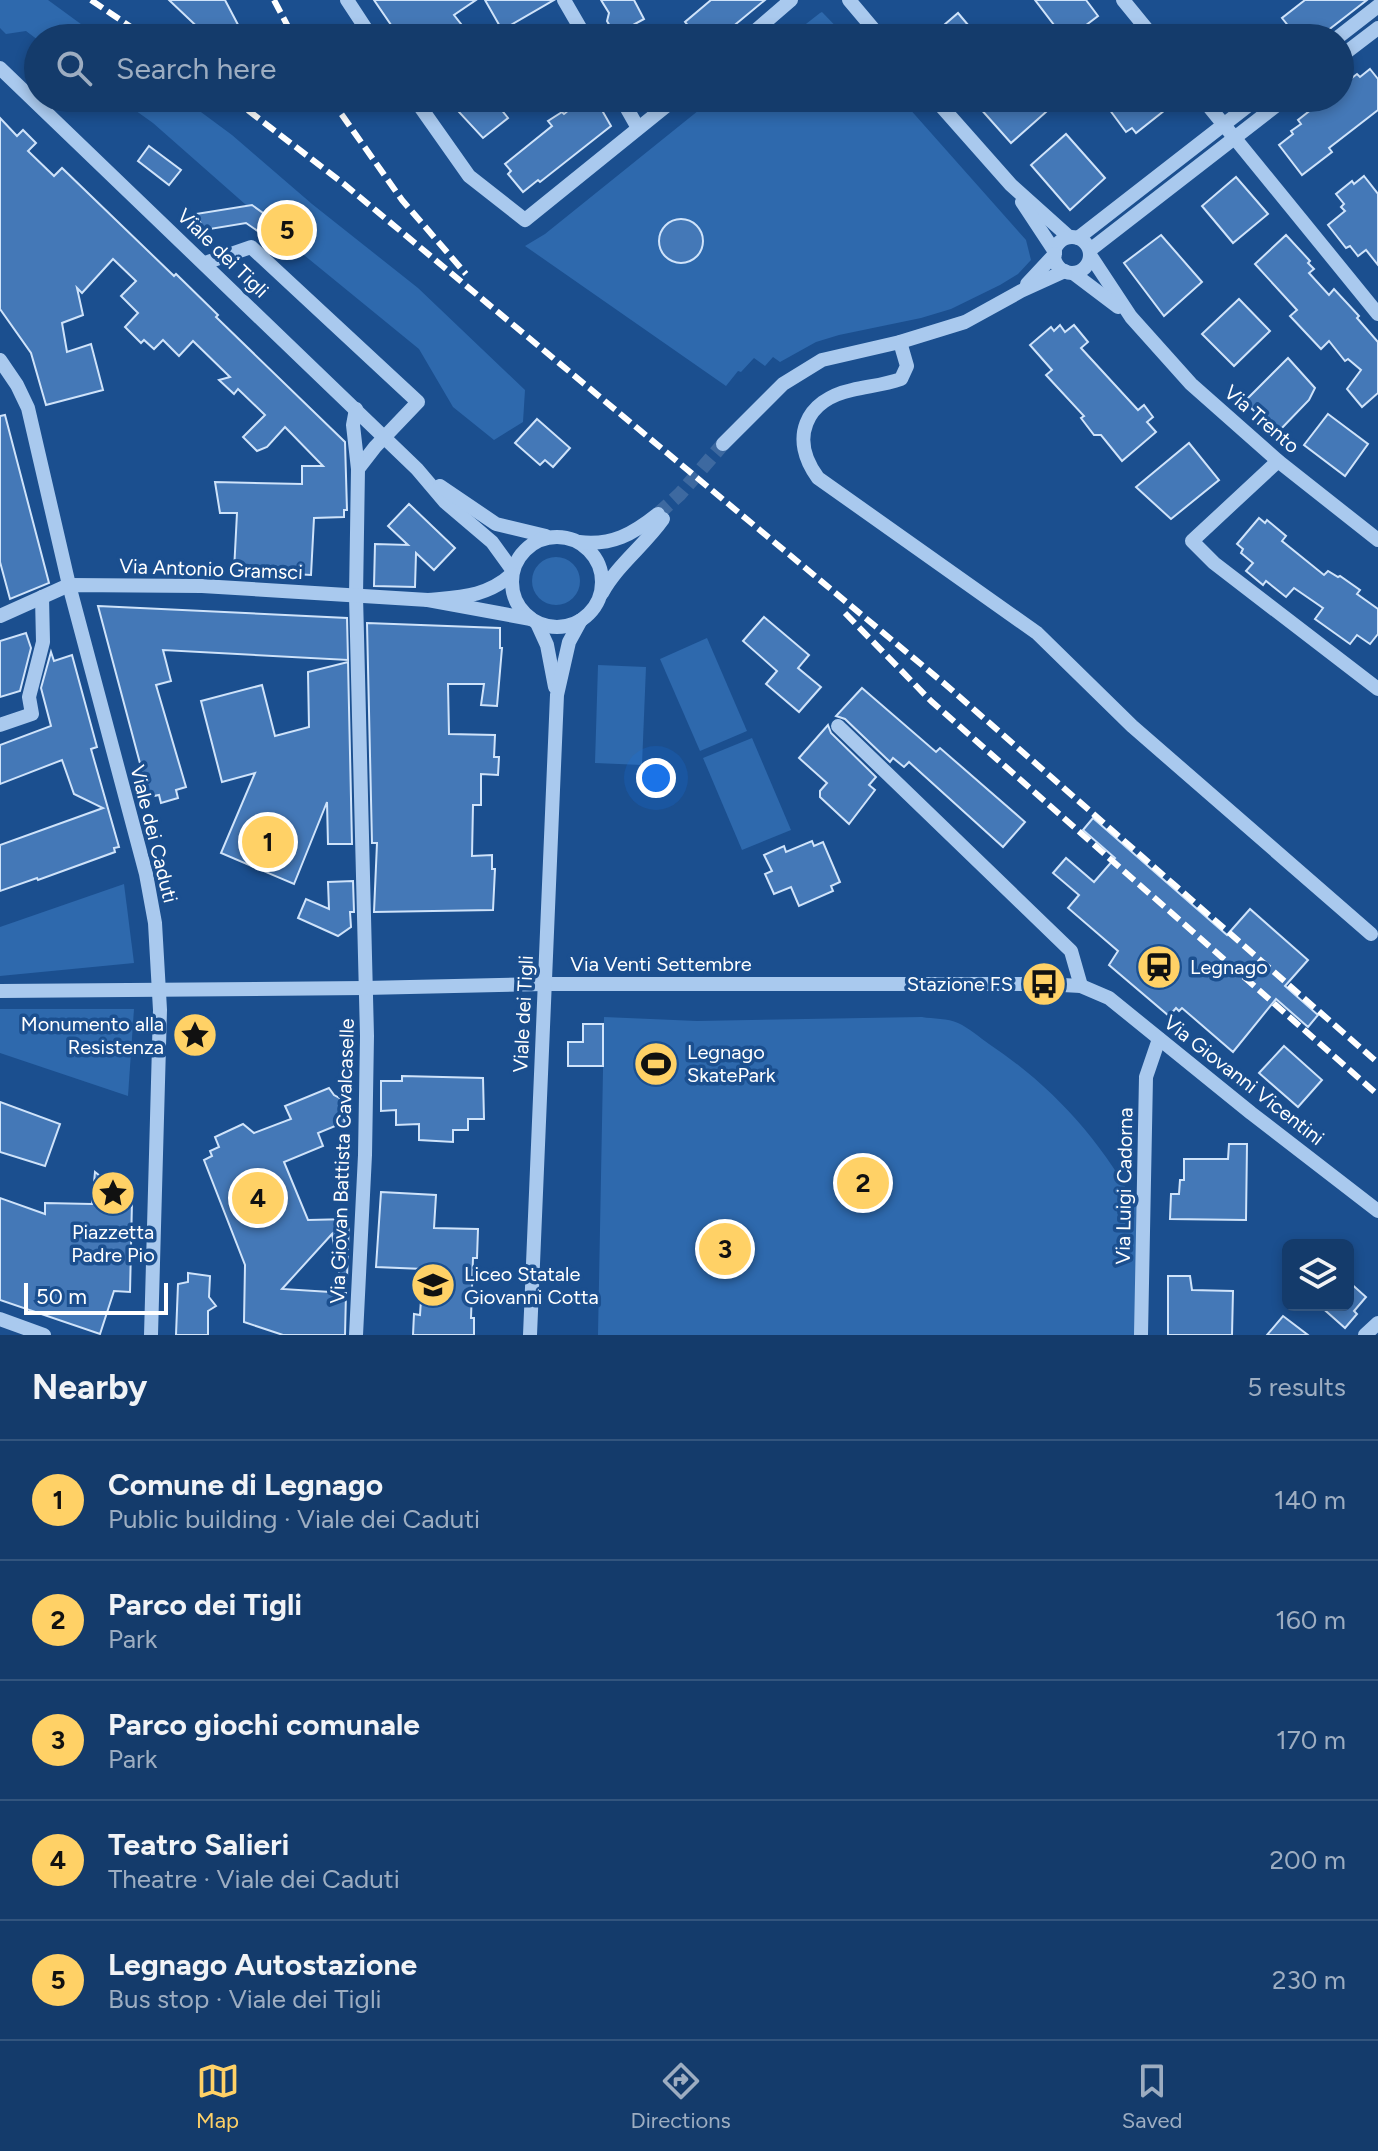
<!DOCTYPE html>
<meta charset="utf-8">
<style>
body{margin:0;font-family:Figtree,sans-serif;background:#1d4271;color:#f1f3f6}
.controls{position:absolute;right:24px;bottom:24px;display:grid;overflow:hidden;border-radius:12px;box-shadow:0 4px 12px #0003}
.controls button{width:72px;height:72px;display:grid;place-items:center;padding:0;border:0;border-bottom:2px solid #33557e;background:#143b6b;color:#f1f3f6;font:40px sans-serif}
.scale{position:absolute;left:24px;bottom:20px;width:144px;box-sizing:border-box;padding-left:8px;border:4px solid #fff;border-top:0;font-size:22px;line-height:28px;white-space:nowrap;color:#fff;-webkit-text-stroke:6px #1b4f8f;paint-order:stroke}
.you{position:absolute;left:656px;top:778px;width:28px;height:28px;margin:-20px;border:6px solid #fff;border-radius:50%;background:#1a73e8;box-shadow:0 0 0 12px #1a73e833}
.badge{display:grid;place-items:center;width:52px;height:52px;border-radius:50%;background:#ffd166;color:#111;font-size:26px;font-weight:700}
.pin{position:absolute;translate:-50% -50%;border:4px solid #fff;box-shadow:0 2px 8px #0006}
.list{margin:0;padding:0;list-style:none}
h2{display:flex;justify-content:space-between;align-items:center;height:104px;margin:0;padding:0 32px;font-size:34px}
h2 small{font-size:26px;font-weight:400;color:#9dadc1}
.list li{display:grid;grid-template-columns:52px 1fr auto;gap:24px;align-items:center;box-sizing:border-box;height:120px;padding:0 32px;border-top:2px solid #33557e}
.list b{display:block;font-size:30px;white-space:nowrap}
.list p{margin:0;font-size:26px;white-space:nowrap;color:#9dadc1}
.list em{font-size:26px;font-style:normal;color:#9dadc1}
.icon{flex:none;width:44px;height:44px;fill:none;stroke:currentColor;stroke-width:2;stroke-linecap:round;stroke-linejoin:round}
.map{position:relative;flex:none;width:1378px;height:1335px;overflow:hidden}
.search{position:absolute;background:#143b6b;box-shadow:0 4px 12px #0003;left:24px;right:24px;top:24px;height:88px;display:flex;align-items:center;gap:20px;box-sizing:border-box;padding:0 28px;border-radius:44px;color:#9dadc1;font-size:30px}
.sheet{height:704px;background:#143b6b}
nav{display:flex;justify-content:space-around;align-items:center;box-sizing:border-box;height:112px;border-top:2px solid #33557e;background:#143b6b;font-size:22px;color:#9dadc1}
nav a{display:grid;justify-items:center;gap:4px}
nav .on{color:#ffd166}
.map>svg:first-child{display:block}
.green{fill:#2e69ad}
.building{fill:#4478b7;stroke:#cfe3fa;stroke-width:2}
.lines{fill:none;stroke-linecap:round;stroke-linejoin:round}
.minor-tunnel{stroke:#3d69a0;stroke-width:14;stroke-dasharray:14 7;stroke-linecap:butt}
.minor{stroke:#a9c9ee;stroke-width:14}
.rail{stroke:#fff;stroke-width:6;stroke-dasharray:14 6;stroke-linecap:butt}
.labels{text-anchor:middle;stroke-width:7;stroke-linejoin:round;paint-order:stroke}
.street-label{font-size:20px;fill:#fff;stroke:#1b4f8f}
.poi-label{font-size:20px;fill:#fff;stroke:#1b4f8f;text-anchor:start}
</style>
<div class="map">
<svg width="1378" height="1335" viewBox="0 0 1378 1335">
<rect width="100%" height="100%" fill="#1b4f8f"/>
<g class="green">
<path d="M0 0H48L100 38 38 40 26 31 6 34 0 28Z"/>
<path d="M822 12 847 38H788L820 13Z"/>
<path d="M118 98H182L232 135 312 204 418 288 525 390 523 422 494 440 453 407 419 349 288 242 153 123Z"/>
<path d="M714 98H900L1026 240 1031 260 1018 274 1000 285 951 309 921 318 839 335 816 342 780 362 773 357 765 366 754 358 741 372 738 371 726 386 525 246 545 234Z"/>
<circle cx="556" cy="581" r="24"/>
<path d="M707 638 747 731 700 751 660 659Z"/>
<path d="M598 665 646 667 642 765 595 763Z"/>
<path d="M752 738 791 830 742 850 703 758Z"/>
<path d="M124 884 134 963 0 976V927Z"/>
<path d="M0 1009H134L128 1096 0 1053Z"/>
<path d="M604 1017 697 1021 922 1017C933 1019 948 1018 958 1023 969 1028 979 1037 989 1044 1051 1085 1103 1142 1137 1208L1136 1335H598Z"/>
</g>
<g class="building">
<path d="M169 0H225L245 38H209Z"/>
<path d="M374 0H476L454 15 472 38H400Z"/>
<path d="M485 0H554L502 30Z"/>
<path d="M601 0H634L644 19 615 35 607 21 609 13Z"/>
<path d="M711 0H765L719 38H698L685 22Z"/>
<path d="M1035 0H1086L1098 16 1069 38H1064Z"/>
<path d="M1305 0H1367L1318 38H1298L1282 18Z"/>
<path d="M958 13 979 38H929Z"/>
<path d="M1370 69 1378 79V110L1329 148 1332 152 1302 175 1279 145 1293 134 1291 131 1301 124 1298 120 1326 98H1340V87L1357 74 1360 77Z"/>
<path d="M475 98H492L508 118 483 138 458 111Z"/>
<path d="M584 98H595L611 126 540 182 538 180 523 192 508 174 511 171 505 164 552 126 548 121 562 112 564 114Z"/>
<path d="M971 98H1033L1046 112 1011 143Z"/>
<path d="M1101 98H1156L1165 110 1136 133 1132 128 1126 132Z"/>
<path d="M0 118 17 136 23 130 36 143 28 151 54 176 62 168 174 276 176 274 218 315 216 317 345 442 347 510H344V517L314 518 311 575 234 571 237 513H220L215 482 302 484V466H323L285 427 267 447 257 451 243 437 265 415 238 389 234 394 219 380 230 377 193 341 179 356 163 340 154 349 144 340 141 343 125 327 138 313 121 296 136 281 113 259 82 293 77 288 83 315 62 323 67 352 91 344 103 390 46 405 31 353 0 309Z"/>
<path d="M1066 134 1105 178 1070 210 1031 165Z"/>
<path d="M149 146 181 170 169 185 138 161Z"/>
<path d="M1364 176 1378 194V265L1366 250 1358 256 1350 246 1346 248 1328 225 1345 211 1341 207 1344 204 1336 194 1352 181 1354 184Z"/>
<path d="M1236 177 1268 214 1233 243 1202 206Z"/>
<path d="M252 205 295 236 284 249 246 223 204 230 196 214Z"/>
<circle cx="681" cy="241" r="22"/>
<path d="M1161 235 1202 282 1164 316 1124 263Z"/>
<path d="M1286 235 1310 261 1308 263 1314 269 1309 273 1329 295 1334 289 1359 316 1357 318 1378 342V393L1362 407 1347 389 1361 370 1348 359 1345 361 1329 341 1321 349 1290 316 1297 310 1255 264Z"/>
<path d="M1239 299 1270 331 1234 366 1202 334Z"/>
<path d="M1060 325 1065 332 1074 325 1088 342 1081 348 1138 410 1144 405 1153 417 1147 422 1156 432 1122 461 1101 435H1094L1081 418 1084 416 1046 375 1052 370 1030 345 1051 327 1054 331Z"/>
<path d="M1288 358 1315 388 1309 400 1278 432 1244 402Z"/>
<path d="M1328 414 1368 444 1345 476 1304 445Z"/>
<path d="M5 415 49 583 10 599 0 562V416Z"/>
<path d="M537 419 570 448 553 467 545 460 540 465 515 443Z"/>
<path d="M1189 443 1219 480 1171 519 1136 487Z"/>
<path d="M409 504 455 548 434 570 416 553 415 587 374 586 375 544 408 545 388 526Z"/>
<path d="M1259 518 1265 523 1267 520 1286 536 1282 541 1324 575 1328 571 1338 577 1340 576 1360 590 1357 594 1378 609V634L1370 644 1357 635 1350 644 1315 619 1323 608 1294 588 1286 597 1266 581 1263 585 1246 571 1253 563 1241 553 1243 549 1237 544Z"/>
<path d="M98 606 347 618 348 660 163 650 171 681 156 685 186 787 176 790 178 798 161 803 159 795 149 797Z"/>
<path d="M764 617 809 655 798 668 821 687 799 712 766 684 777 671 743 641Z"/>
<path d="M367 623 500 628V648H502L497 706 481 705 484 684H448L449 734 495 735 494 757H499L498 775 481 774V805H473L472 856 492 855V869H495L493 910 374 912 377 843H372Z"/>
<path d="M26 633 31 648 20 691 0 697V641Z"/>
<path d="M51 652 54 661 72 655 97 747 91 749 119 847 114 848 115 852 38 880 37 878 0 891V845L103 808 74 794 62 760 0 784V745L51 726 41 688Z"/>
<path d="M348 662 352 844H328L327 802 294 884 221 853 255 773 222 782 201 701 262 685 275 736 309 727 308 672Z"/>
<path d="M862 688 936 752 940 748 1025 822 1003 847 909 762 904 767 893 758 890 762 845 719 836 716Z"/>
<path d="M828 725 831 733 876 777 869 785 875 790 849 824 820 797V791L827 783 799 758Z"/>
<path d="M1093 818 1227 935 1250 909 1308 960 1285 986 1318 1015 1308 1027 1276 999 1233 1052 1182 1008 1179 1011 1176 1008 1169 1016 1109 965 1118 951 1068 908 1079 895 1053 873 1066 858 1094 882 1115 858 1083 830Z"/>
<path d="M812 841 814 846 823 842 840 882 831 886 833 891 799 906 791 887 774 894 765 874 772 871 764 855 784 846 786 852Z"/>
<path d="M353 881 354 912H350L351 927 338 936 298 918 306 899 329 909 328 882Z"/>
<path d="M583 1024H603V1066H568V1042H583Z"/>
<path d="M1284 1046 1322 1080 1298 1107 1259 1073Z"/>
<path d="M402 1076 483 1078 484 1119H468V1130H453V1142L419 1140V1124L396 1125V1110L381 1111V1081H402Z"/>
<path d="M329 1088 334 1095 343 1100 346 1106 342 1114 345 1122 318 1133 323 1146 284 1162 308 1220 349 1219 347 1278H340L332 1234 282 1289 346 1293 345 1335H283L244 1322 245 1265 204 1160 212 1156 210 1151 219 1147 215 1137 243 1124 254 1133 291 1119 285 1106Z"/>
<path d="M0 1102 60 1124 45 1166 0 1152Z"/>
<path d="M1229 1144H1247L1246 1220 1170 1219 1171 1194H1179L1180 1180H1184V1159H1228Z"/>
<path d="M95 1172 132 1201 130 1292 114 1291 100 1334 0 1300V1198L45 1214V1203L92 1204Z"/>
<path d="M381 1192 436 1195 434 1228 478 1229 477 1258H473L471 1318H474V1335H413L414 1314 420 1315 423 1269 376 1267Z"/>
<path d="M188 1273 210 1276 209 1297 216 1306 208 1311V1335H176L178 1284 188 1282Z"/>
<path d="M1168 1276H1190L1192 1290 1233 1291 1232 1335H1168Z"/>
<path d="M1348 1281 1366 1297 1354 1311 1357 1314 1345 1328 1319 1305H1348Z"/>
<path d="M1283 1316 1308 1335H1267Z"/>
</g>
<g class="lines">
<path class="minor-tunnel" d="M658 514 680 494 723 444"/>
<g class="minor">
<path d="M347 0 372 38"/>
<path d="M564 0 586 38"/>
<path d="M849 0 881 38"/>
<path d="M1123 0 1154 38"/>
<path d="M747 38 791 0"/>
<path d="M1337 38 1378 6"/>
<path d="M1340 57 1378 28"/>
<path d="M0 68 417 469 445 502 492 542 513 571"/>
<path d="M414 98 469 176 525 220 676 98"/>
<path d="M621 98 638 128"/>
<path d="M934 98 1011 185 1069 237"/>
<path d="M1202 98 1378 314"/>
<path d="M1022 202 1055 252"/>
<circle cx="1072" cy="255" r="18"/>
<path d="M1078 238 1258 98"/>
<path d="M1090 250 1286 98"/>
<path d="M1090 255 1131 317 1191 384 1278 461 1378 540"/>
<path d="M205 263 251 247 418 402 375 447 358 469"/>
<path d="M1073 273 1118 307"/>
<path d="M1027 284 1055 254"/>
<path d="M900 342 907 366 901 379C884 385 869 386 852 390 805 400 789 439 818 478L1037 633 1132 726 1371 934"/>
<path d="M0 360 17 385 28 408 69 585 146 874 155 923 160 1010 151 1335"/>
<path d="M356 409 353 425 358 469 356 596 367 1036 365 1155 356 1335"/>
<path d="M723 444 783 384 822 360 900 342 965 322 1021 291 1065 271"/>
<path d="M1278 461 1192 541 1214 563 1378 689"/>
<path d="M440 486 496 524 546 536"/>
<circle cx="557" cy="582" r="45"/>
<path d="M579 542C612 546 633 534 658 514"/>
<path d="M512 574C487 597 460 597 428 600L531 619"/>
<path d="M602 593C618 564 644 546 663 519"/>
<path d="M0 616 69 585 202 586 428 600"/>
<path d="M537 623 547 645 555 687"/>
<path d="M0 725 32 714 29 697 43 642 42 597"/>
<path d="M838 726 1071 951 1081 986"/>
<path d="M0 991 365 988 545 984H1044L1081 986 1109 998 1251 1113 1378 1211"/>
<path d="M0 1319 44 1335"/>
<path d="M530 1335 557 695 569 642 581 620"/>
<path d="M1141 1335 1146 1077 1159 1039"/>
<path d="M1365 1335 1378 1323"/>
</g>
<g class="rail">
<path d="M91 0 147 38"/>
<path d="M274 0 294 38"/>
<path d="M232 98 344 184 946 685 1378 1063"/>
<path d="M330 98 402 200 466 274"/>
<path d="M845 613 931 701 1378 1095"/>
</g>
</g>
<defs>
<g id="station-disc" transform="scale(2.3)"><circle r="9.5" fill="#ffd166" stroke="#1b4f8f"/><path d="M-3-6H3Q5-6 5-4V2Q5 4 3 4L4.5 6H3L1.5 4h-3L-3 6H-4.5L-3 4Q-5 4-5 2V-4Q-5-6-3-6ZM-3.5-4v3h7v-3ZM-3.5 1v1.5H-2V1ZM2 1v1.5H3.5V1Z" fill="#111"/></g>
<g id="bus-disc" transform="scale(2.3)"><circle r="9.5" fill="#ffd166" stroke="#1b4f8f"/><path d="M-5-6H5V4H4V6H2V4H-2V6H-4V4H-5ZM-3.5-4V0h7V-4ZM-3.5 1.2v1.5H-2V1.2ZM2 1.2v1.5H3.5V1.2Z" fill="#111"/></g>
<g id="sight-disc" transform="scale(2.3)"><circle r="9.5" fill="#ffd166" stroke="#1b4f8f"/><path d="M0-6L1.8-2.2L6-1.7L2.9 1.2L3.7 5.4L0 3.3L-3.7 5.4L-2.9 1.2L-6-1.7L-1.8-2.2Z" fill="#111"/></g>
<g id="stadium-disc" transform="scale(2.3)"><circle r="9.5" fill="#ffd166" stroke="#1b4f8f"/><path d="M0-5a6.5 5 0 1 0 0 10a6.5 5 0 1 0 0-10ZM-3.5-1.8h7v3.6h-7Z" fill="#111"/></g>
<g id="school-disc" transform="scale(2.3)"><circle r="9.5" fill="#ffd166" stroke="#1b4f8f"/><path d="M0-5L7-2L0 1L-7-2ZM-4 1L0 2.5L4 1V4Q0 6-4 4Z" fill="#111"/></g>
</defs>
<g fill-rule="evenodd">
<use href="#station-disc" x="1159" y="967"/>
<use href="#bus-disc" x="1044" y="984"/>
<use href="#sight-disc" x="195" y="1035"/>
<use href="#stadium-disc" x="656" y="1064"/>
<use href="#sight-disc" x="113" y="1193"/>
<use href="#school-disc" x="433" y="1285"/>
</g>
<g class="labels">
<g class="street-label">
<text transform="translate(223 253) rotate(44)" y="7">Viale dei Tigli</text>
<text transform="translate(1262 419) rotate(41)" y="7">Via Trento</text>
<text transform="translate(211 569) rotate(2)" y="7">Via Antonio Gramsci</text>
<text transform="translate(154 834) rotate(76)" y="7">Viale dei Caduti</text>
<text x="661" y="971">Via Venti Settembre</text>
<text transform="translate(523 1014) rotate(-87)" y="7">Viale dei Tigli</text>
<text transform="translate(1244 1080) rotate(38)" y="7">Via Giovanni Vicentini</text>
<text transform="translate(342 1161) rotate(-88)" y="7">Via Giovan Battista Cavalcaselle</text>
<text transform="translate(1124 1186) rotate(-89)" y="7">Via Luigi Cadorna</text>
</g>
<g class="poi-label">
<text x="1190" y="974">Legnago</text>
<text x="1013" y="991" text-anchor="end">Stazione FS</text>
<text x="164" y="1031" text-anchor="end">Monumento alla<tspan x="164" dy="23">Resistenza</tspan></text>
<text x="687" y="1059">Legnago<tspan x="687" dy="23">SkatePark</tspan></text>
<text x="113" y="1239" text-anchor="middle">Piazzetta<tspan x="113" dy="23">Padre Pio</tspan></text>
<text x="464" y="1281">Liceo Statale<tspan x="464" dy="23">Giovanni Cotta</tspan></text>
</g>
</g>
</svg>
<div class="controls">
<button><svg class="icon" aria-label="layers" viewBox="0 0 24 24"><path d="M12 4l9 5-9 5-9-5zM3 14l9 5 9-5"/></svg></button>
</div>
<div class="scale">50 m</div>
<div class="you"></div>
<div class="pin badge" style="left:268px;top:842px">1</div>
<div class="pin badge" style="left:863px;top:1183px">2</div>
<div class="pin badge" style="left:725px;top:1249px">3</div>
<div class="pin badge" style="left:258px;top:1198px">4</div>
<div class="pin badge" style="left:287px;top:230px">5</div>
<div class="search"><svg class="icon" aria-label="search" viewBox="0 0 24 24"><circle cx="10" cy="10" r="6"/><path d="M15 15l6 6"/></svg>Search here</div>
</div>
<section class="sheet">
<h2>Nearby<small>5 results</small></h2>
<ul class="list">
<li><span class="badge">1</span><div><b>Comune di Legnago</b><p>Public building · Viale dei Caduti</p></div><em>140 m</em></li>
<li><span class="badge">2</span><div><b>Parco dei Tigli</b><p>Park</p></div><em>160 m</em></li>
<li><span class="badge">3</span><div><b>Parco giochi comunale</b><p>Park</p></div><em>170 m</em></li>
<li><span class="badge">4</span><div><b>Teatro Salieri</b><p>Theatre · Viale dei Caduti</p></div><em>200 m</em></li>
<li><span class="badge">5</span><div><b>Legnago Autostazione</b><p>Bus stop · Viale dei Tigli</p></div><em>230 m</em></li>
</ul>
</section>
<nav>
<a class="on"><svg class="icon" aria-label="map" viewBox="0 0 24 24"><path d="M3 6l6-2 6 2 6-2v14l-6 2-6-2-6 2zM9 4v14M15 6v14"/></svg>Map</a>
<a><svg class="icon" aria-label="directions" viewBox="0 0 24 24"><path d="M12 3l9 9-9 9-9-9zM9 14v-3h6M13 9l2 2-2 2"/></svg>Directions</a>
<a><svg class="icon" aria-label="saved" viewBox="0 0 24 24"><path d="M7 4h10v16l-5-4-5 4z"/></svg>Saved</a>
</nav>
